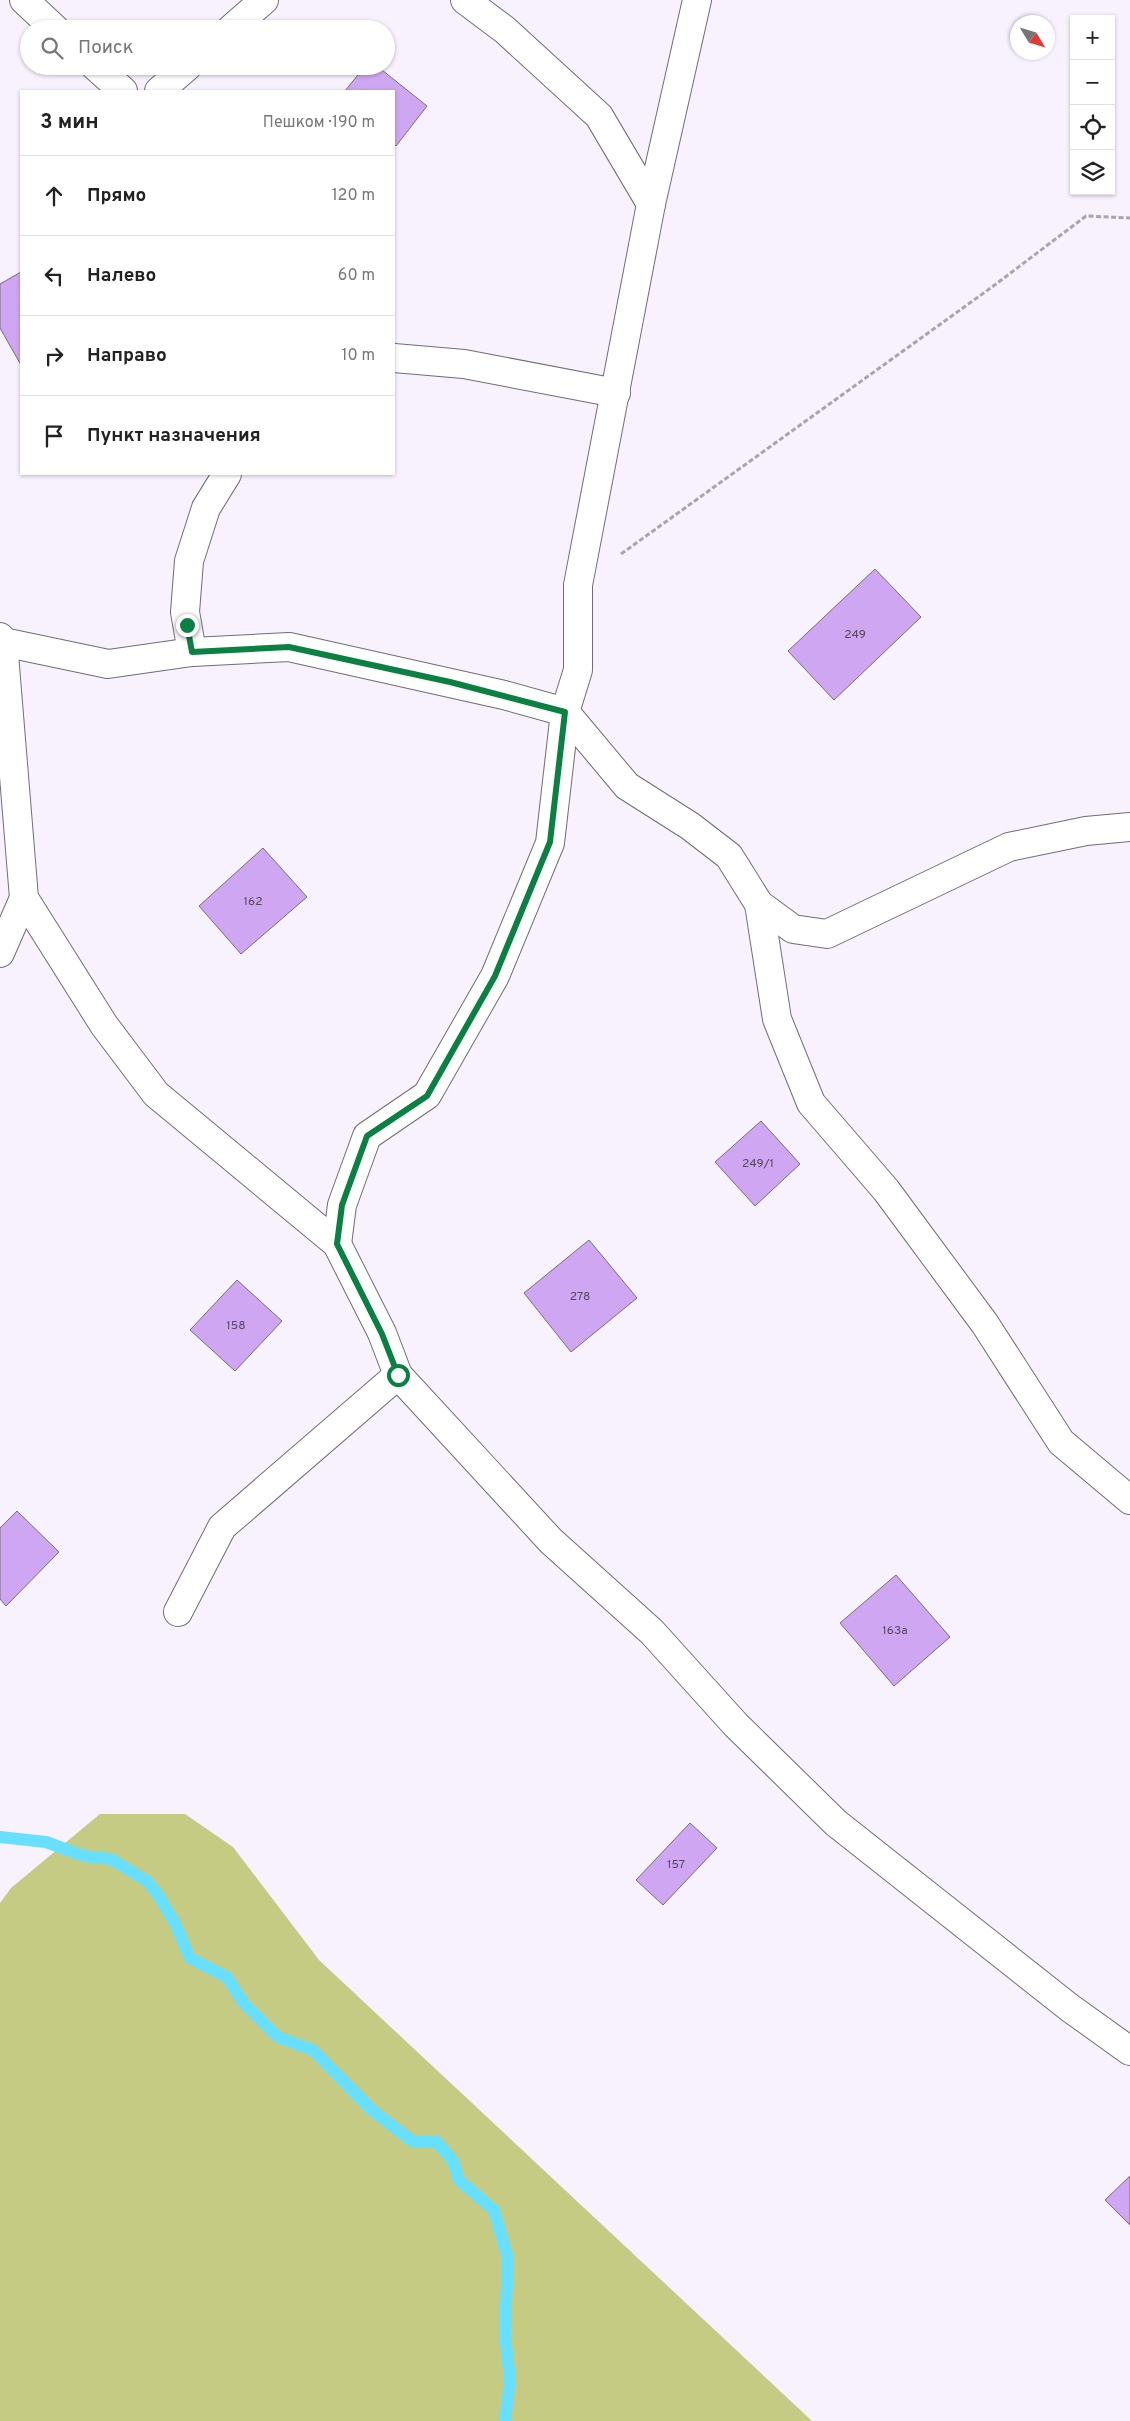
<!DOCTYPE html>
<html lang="ru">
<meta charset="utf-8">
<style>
body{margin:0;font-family:Overpass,sans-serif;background:#f2f2f2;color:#222}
.controls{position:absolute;right:15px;top:15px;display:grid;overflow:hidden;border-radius:0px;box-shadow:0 1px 4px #0004}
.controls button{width:45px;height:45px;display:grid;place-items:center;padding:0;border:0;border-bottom:1px solid #e0e0e0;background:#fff;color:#222;font:25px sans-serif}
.compass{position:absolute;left:1010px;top:15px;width:45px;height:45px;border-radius:50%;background:#fff;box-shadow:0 1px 4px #0004;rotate:128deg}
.stop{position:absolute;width:15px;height:15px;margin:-11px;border:4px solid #0b8043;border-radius:50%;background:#fff}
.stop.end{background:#0b8043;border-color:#fff;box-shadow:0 1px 5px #0008}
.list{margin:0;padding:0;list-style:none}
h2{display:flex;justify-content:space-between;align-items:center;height:65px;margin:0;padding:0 20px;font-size:21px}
h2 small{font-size:16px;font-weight:400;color:#767676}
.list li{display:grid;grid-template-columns:32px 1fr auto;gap:15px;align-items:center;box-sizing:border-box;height:80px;padding:0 20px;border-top:1px solid #e0e0e0}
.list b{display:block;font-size:19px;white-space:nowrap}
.list em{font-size:16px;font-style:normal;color:#767676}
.icon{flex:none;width:28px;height:28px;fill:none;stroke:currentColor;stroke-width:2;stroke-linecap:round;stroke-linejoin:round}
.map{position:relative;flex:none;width:1130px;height:2421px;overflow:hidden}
.search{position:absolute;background:#fff;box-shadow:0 1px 4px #0004;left:20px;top:20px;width:375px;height:55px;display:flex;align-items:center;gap:12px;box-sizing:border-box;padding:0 18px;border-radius:28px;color:#767676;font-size:19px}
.panel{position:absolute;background:#fff;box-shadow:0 1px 4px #0004;left:20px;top:90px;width:375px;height:385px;border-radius:0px}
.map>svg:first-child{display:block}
.green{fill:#c6cb84}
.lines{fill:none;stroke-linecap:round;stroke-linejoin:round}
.stream{stroke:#68e0fd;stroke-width:12}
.building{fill:#cfa6f2;stroke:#746e7a}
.minor-casing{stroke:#726c77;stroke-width:30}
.path{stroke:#a9a4ad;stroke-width:3;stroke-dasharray:5 2.5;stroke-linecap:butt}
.minor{stroke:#fff;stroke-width:28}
.route{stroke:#0b8043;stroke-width:6}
.labels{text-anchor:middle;stroke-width:5;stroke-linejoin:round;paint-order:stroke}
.number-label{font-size:12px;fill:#53485e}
</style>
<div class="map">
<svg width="1130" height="2421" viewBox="0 0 1130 2421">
<rect width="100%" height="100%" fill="#f8f1fe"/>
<path class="green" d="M100 1814H185L233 1847 319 1960 812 2421H0V1903L11 1888Z"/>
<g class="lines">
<path class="stream" d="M0 1837 46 1842 84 1856 111 1859 147 1881 159 1896 175 1923 190 1958 227 1977 243 2002 278 2037 313 2050 372 2110 412 2141H436L453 2161 459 2180 494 2210 508 2258 505 2333 510 2380 505 2421"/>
</g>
<g class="building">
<path d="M365 66H377L427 106 396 146 394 144V91H345Z"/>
<path d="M21 272V365L0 328V284Z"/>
<path d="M875 569 921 617 834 700 788 651Z"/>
<path d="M263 848 307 897 241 954 199 906Z"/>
<path d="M761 1121 800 1164 755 1206 715 1162Z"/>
<path d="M589 1240 637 1298 571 1352 524 1293Z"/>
<path d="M237 1280 282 1321 235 1371 190 1330Z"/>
<path d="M17 1511 59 1552 6 1606 0 1599V1528Z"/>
<path d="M896 1575 950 1637 894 1686 840 1623Z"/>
<path d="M690 1823 717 1848 663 1905 636 1880Z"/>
<path d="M1130 2176V2225L1105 2200Z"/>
</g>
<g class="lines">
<g class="minor-casing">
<g id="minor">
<path d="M24 0 55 29"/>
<path d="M465 0 505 30 599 116 651 204"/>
<path d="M231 29 264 0"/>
<path d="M95 66 123 91"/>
<path d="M159 91 188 66"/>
<path d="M394 358 464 364 616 393"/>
<path d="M0 637 3 642 24 898 104 1025 156 1094 337 1244 382 1333 398 1375 551 1541 652 1632 736 1725 836 1823 1070 2008 1130 2051"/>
<path d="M3 642 108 664 192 652 289 647 504 695 565 712 627 786 690 826 729 856 759 904 793 929 827 934 1009 847 1086 831 1130 827"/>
<path d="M192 652 185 612 189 561 206 508 227 474"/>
<path d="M759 904 777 1019 811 1103 886 1190 985 1324 1061 1442 1130 1500"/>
<path d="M0 953 24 898"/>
<path d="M337 1244 342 1205 367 1136 427 1095 495 976 550 843 565 712 578 670V585L651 204 697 0"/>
<path d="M178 1612 222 1527 398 1375"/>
</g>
</g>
<path class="path" d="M621 554 992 287 1086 216 1130 218"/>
<use href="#minor" class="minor"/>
</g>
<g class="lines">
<path class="route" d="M187 625 192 652 289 647 450 682 565 712 550 842 495 976 427 1096 367 1136 342 1205 337 1244 382 1334 398 1375"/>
</g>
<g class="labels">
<g class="number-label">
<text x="855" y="638">249</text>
<text x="253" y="905">162</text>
<text x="758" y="1167">249/1</text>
<text x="580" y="1300">278</text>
<text x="236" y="1329">158</text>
<text x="895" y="1634">163а</text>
<text x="676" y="1868">157</text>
</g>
</g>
</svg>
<div class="controls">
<button>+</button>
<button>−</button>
<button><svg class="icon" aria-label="locate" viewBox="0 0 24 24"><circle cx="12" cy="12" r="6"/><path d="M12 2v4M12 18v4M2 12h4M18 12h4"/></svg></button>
<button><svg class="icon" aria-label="layers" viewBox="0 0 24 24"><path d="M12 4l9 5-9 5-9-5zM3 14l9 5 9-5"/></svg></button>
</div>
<svg class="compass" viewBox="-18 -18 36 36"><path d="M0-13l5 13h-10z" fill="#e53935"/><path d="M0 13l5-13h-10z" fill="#767676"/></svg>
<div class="stop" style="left:398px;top:1375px"></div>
<div class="stop end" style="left:187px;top:625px"></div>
<div class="search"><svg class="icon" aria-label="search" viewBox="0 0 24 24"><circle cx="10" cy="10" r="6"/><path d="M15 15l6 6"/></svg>Поиск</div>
<section class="panel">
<h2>3 мин<small>Пешком · 190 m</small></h2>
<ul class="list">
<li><svg class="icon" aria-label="ahead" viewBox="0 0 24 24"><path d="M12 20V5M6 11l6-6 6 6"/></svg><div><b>Прямо</b></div><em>120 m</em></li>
<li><svg class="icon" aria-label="left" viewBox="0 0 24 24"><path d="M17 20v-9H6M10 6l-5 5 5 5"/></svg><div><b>Налево</b></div><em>60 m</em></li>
<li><svg class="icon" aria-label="right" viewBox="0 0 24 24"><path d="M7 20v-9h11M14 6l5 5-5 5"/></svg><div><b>Направо</b></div><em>10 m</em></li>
<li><svg class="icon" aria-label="arrive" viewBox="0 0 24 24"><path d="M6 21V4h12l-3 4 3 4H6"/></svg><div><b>Пункт назначения</b></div></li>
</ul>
</section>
</div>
